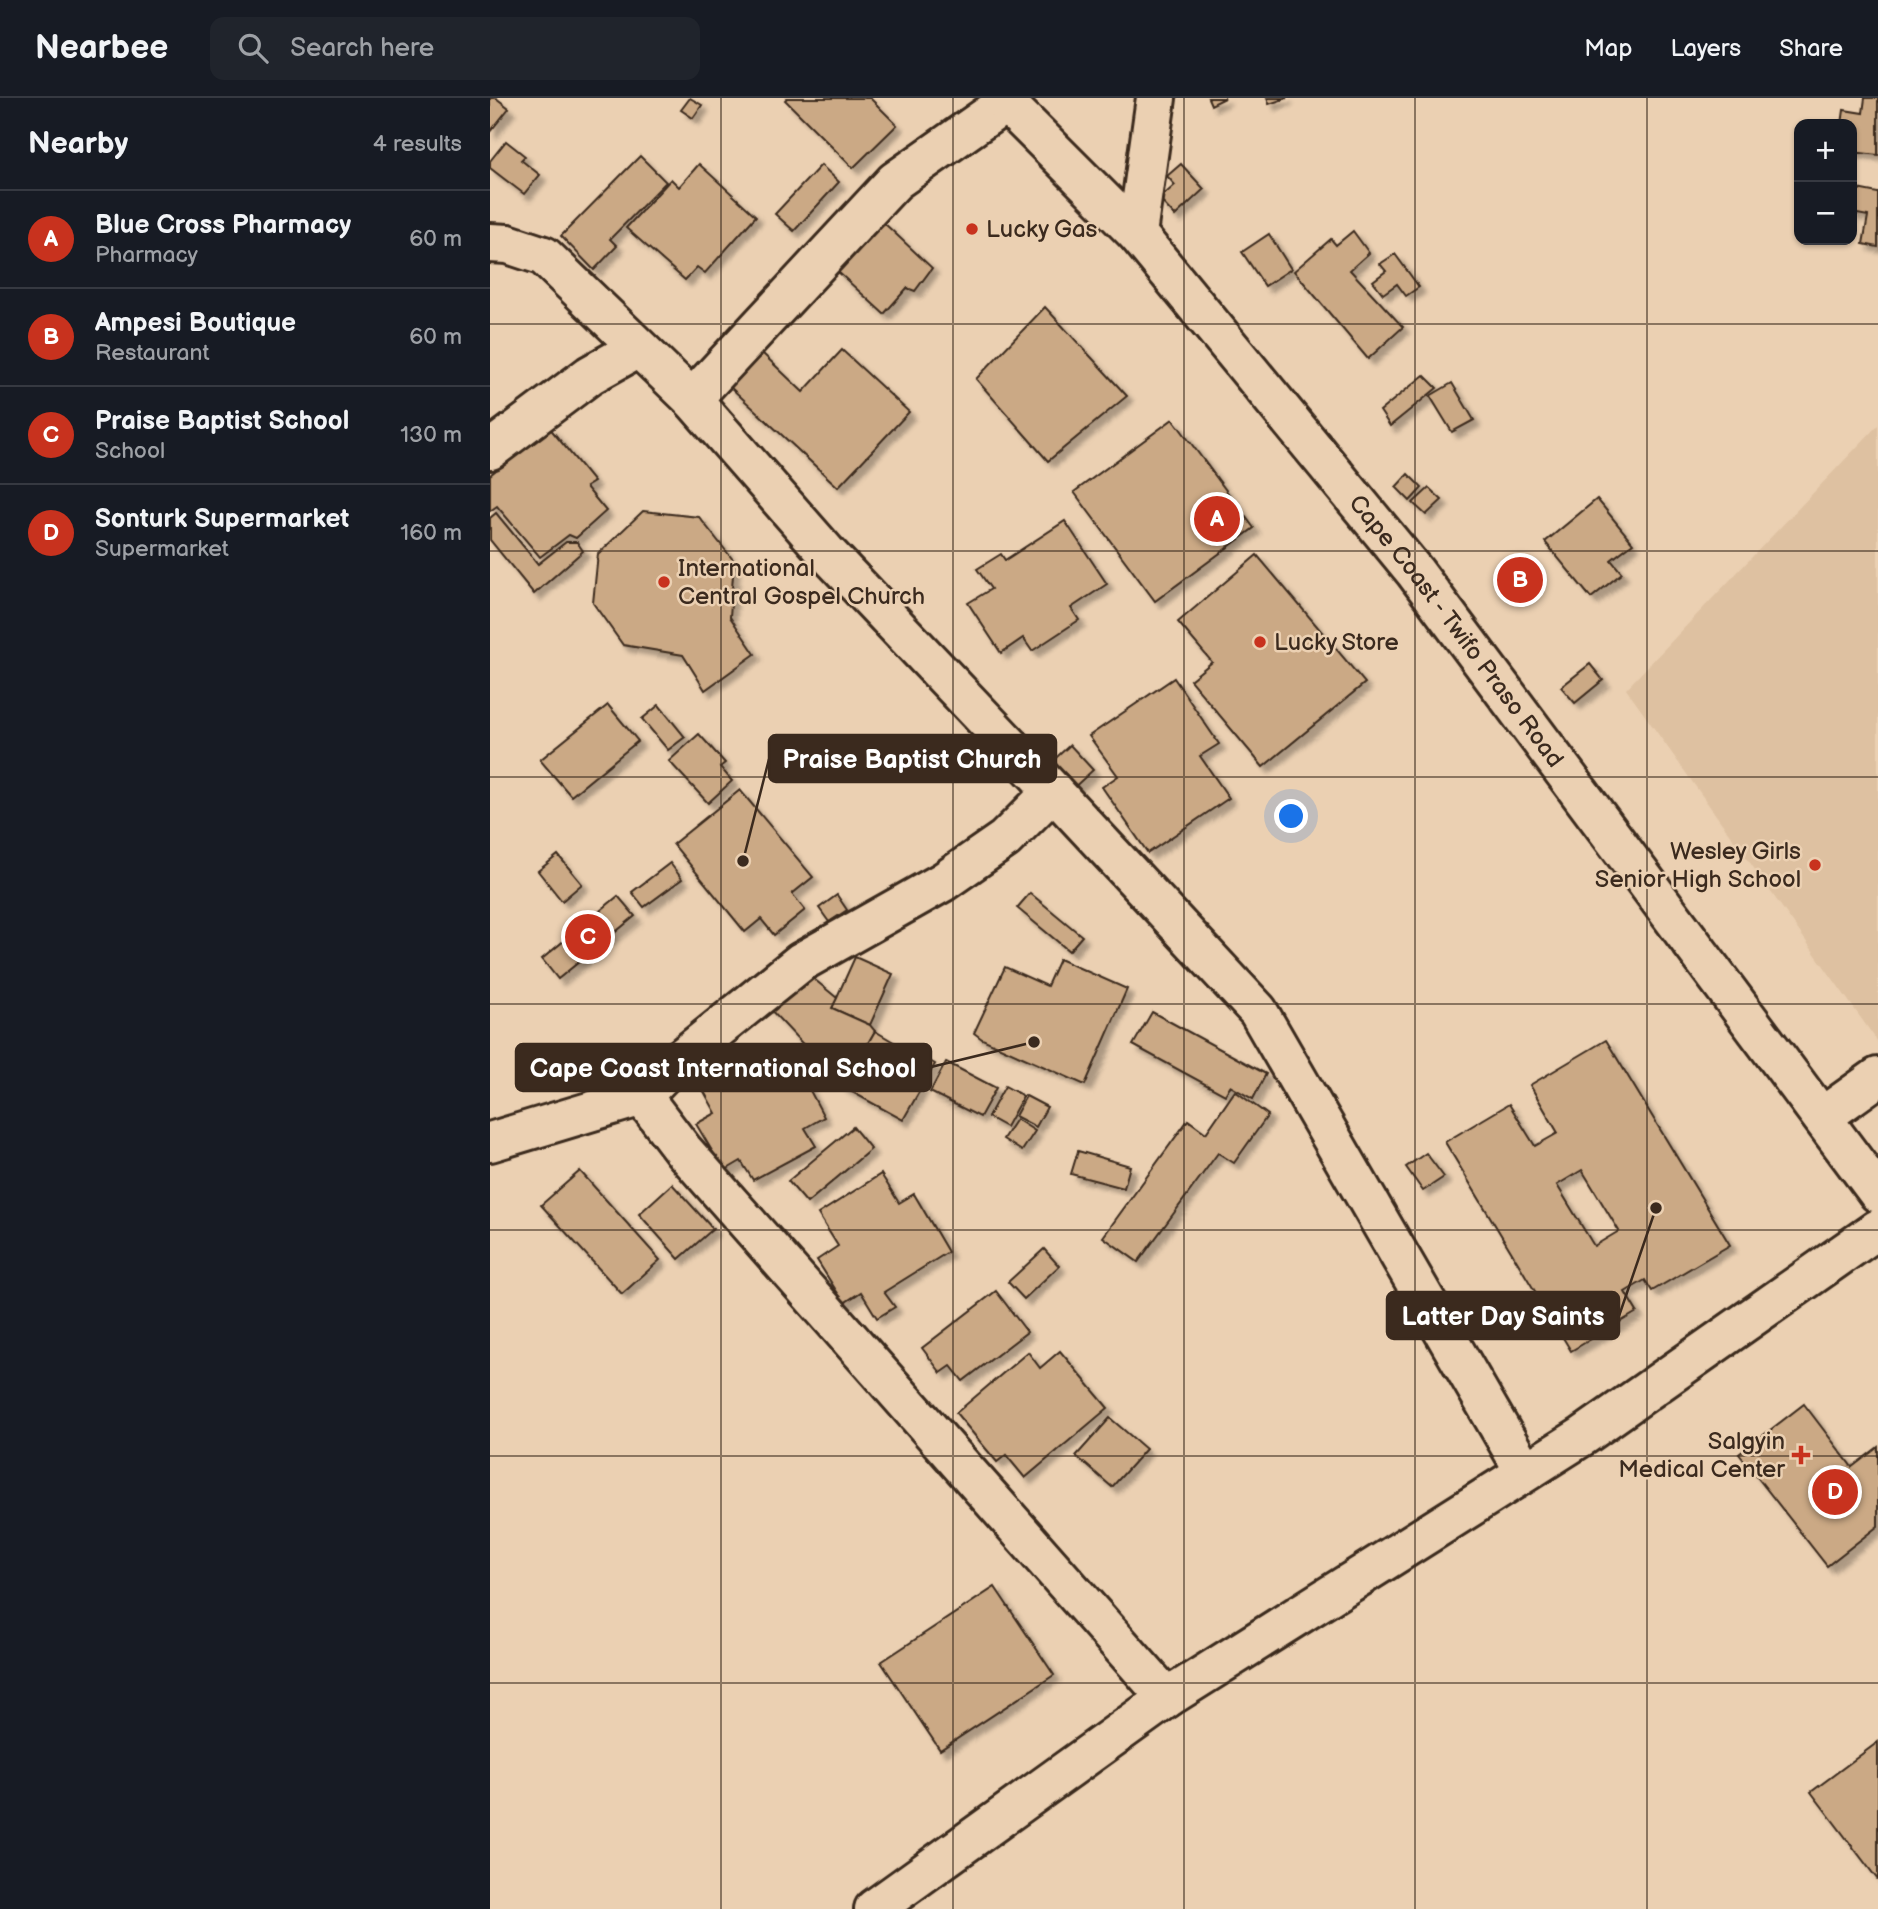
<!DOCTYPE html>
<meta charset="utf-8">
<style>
body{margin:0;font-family:"Balsamiq Sans",sans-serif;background:#20242c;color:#f1f3f6}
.controls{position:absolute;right:21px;top:21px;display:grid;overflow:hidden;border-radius:14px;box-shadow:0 2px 5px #0004}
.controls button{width:63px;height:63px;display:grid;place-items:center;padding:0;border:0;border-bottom:2px solid #363941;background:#171b24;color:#f1f3f6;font:35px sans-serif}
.you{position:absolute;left:802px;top:719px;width:24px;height:24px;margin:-18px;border:5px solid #fff;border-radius:50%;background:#1a73e8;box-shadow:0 0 0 10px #1a73e833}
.badge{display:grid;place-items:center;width:46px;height:46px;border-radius:50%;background:#c8321e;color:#fff;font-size:23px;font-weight:700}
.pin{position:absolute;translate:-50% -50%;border:4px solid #fff;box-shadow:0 2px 7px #0006}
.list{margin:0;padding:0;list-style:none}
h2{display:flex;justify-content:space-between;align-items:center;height:91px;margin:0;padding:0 28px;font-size:30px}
h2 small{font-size:23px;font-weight:400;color:#9ea1a6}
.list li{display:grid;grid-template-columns:46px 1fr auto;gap:21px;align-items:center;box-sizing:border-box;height:98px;padding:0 28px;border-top:2px solid #363941}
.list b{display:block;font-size:26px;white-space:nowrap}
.list p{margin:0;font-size:23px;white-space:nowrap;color:#9ea1a6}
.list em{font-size:23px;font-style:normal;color:#9ea1a6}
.icon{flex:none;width:38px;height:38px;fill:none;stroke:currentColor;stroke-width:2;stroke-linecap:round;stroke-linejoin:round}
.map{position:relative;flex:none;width:1388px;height:1811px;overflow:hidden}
header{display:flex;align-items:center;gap:42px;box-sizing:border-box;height:98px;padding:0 35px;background:#171b24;border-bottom:2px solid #363941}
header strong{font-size:33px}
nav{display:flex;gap:38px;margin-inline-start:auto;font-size:24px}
.search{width:490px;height:63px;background:#20242c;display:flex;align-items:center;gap:18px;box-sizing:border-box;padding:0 24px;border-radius:14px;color:#9ea1a6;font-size:26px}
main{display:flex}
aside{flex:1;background:#171b24}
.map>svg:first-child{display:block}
.built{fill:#dec1a1}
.building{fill:#cba985;stroke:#3b2a1e;stroke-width:2;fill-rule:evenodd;filter:url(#shadow)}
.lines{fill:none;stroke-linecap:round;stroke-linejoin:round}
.minor-casing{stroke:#3b2a1e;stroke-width:44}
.secondary-casing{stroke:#3b2a1e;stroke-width:44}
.minor{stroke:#ebd0b2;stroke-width:38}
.secondary{stroke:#ebd0b2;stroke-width:38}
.grid{fill:none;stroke:#3b2a1e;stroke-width:2;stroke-opacity:0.55}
.poi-dot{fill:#c8321e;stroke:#ebd0b2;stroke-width:2.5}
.labels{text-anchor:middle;stroke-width:5;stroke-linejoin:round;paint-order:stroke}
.poi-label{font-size:24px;fill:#3b2a1e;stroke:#ebd0b2;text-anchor:start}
.street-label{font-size:24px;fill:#3b2a1e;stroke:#ebd0b2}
.leader{fill:none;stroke:#3b2a1e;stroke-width:2.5}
.callout-dot{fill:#3b2a1e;stroke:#ebd0b2;stroke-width:2.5}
.callout{fill:#3b2a1e;stroke:#3b2a1e;stroke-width:2.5}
.callout-label{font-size:26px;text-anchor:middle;font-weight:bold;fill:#fff}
</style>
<header>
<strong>Nearbee</strong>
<div class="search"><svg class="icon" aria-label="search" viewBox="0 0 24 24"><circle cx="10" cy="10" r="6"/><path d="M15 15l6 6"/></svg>Search here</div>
<nav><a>Map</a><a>Layers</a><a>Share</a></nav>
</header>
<main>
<aside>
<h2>Nearby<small>4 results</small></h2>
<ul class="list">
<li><span class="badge">A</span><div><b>Blue Cross Pharmacy</b><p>Pharmacy</p></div><em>60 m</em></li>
<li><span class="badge">B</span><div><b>Ampesi Boutique</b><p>Restaurant</p></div><em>60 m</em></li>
<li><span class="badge">C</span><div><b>Praise Baptist School</b><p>School</p></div><em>130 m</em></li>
<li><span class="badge">D</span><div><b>Sonturk Supermarket</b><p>Supermarket</p></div><em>160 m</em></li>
</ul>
</aside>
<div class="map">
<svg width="1388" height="1811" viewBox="0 0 1388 1811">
<defs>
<filter id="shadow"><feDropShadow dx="6" dy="6" stdDeviation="2" flood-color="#0004"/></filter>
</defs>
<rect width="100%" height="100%" fill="#ebd0b2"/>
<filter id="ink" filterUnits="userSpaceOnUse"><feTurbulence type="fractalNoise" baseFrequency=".0143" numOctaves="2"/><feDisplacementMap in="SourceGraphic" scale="14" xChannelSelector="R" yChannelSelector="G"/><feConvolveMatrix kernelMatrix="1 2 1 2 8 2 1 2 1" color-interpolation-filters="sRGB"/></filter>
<g filter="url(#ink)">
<path class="built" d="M1388 327V944L1136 591Z"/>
<g class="building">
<path d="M0 0H6L19 10 0 34Z"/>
<path d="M200 0 212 7 203 20 191 12Z"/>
<path d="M297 0H380L407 27 363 70 295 2Z"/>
<path d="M718 0H735L721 7Z"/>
<path d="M777 0H797L779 6Z"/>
<path d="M1375 0H1388V57L1362 54V26H1352L1354 12 1373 15Z"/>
<path d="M16 43 35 58 31 62 50 77 34 96 0 70V63Z"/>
<path d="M150 58 176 84 120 141 127 148 104 172 71 138Z"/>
<path d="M209 66 266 118 215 175 207 169 195 182 136 130 181 81 189 89Z"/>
<path d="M691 66 714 91 685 118 669 101 685 87 677 78Z"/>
<path d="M331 67 349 84 304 133 285 116Z"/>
<path d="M1362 90 1388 95V149L1373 146 1378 118 1362 115Z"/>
<path d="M393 124 442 170 425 193 417 190 394 216 347 173Z"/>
<path d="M863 133 879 155 860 172 913 229 878 261 804 173 841 141 846 147Z"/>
<path d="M779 136 801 171 775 188 752 154Z"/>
<path d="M905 156 929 189 916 198 907 186 893 196 883 183 896 173 890 166Z"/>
<path d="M555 209 637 298 558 363 486 281Z"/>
<path d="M352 252 419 314 348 389 239 288 271 254 313 294Z"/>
<path d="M934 277 947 290 900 328 890 313Z"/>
<path d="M962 285 984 322 962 334 940 298Z"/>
<path d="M683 321 764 430 665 503 584 394Z"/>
<path d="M59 329 104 384 96 389 116 413 86 440 79 437 50 459 7 408 0 413V377Z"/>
<path d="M918 376 932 390 920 403 906 389Z"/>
<path d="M939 390 952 402 936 417 923 405Z"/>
<path d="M1107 401 1143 445 1121 462 1132 475 1101 500 1055 444Z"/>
<path d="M153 413 209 419 244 463 240 519 265 556 215 592 193 557 133 547 103 505 108 456Z"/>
<path d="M6 415 48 466 76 444H87L93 453 44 496 0 442V420Z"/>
<path d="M575 423 617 486 581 510 589 522 542 553 533 540 511 555 478 505 501 491 487 471 511 456 515 462Z"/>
<path d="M767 457 875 585 773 669 700 582 722 564 688 524Z"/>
<path d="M1100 566 1113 582 1085 605 1071 589Z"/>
<path d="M684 580 729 646 710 658 739 700 658 755 612 689 628 678 599 638Z"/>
<path d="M118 607 148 643 81 698 50 662Z"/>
<path d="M169 607 195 639 178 652 152 621Z"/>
<path d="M209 636 235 665 230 669 242 683 218 705 179 663Z"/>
<path d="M580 647 603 672 581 692 558 667Z"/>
<path d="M250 692 323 779 302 796 315 812 284 837 271 821 255 834 183 746Z"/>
<path d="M68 757 92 786 72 803 48 773Z"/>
<path d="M180 765 192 781 154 809 142 794Z"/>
<path d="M540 795 592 838 579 853 527 810Z"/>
<path d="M347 797 357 812 339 824 329 810Z"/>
<path d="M128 798 145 818 68 881 52 861Z"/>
<path d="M365 859 403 876 380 927 342 910Z"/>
<path d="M569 861 637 891 595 987 492 941 484 935 515 869 557 888Z"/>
<path d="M313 872 347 900 342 910 380 927 385 933 353 989 278 909Z"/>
<path d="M662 914 776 976 763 1001 740 988 735 997 643 947Z"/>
<path d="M385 933 417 952 411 964 424 970 431 958 445 966 413 1022 353 989Z"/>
<path d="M1116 942 1240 1147 1162 1193 1155 1182 1135 1194 1147 1214 1081 1253 955 1044 1019 1006 1045 1048 1068 1035 1040 987ZM1092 1072 1129 1133 1104 1148 1067 1087Z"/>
<path d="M271 950 286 975 305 964 334 1019 315 1030 326 1048 263 1082 251 1063 234 1073 206 1026 226 1015 212 990 244 972 241 967Z"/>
<path d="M456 964 506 990 490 1019 440 994Z"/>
<path d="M515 988 533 998 516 1029 498 1019Z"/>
<path d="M745 993 778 1017 744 1065 728 1055 648 1164 613 1139 698 1022 716 1035Z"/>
<path d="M536 998 557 1009 546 1029 525 1018Z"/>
<path d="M526 1021 545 1033 532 1053 513 1041Z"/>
<path d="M363 1029 381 1051 317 1105 298 1083Z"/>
<path d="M588 1053 640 1068 634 1090 581 1076Z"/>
<path d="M936 1055 954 1079 933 1093 916 1069Z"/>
<path d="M90 1073 170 1162 132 1196 51 1107Z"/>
<path d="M391 1076 409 1105 424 1096 458 1154 394 1194 405 1209 387 1220 371 1194 354 1205 327 1162 348 1148 328 1116Z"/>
<path d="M182 1086 223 1131 189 1161 149 1116Z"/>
<path d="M554 1151 569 1168 534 1201 518 1184Z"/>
<path d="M506 1193 537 1234 473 1283 461 1268 451 1275 432 1250Z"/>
<path d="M570 1253 618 1310 535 1380 516 1357 507 1364 466 1315 538 1254 550 1270Z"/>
<path d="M1314 1306 1362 1369 1388 1349V1428L1337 1468 1249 1356Z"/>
<path d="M620 1320 656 1351 622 1389 586 1358Z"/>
<path d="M505 1489 564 1577 450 1652 391 1564Z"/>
<path d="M1388 1644V1782L1321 1694Z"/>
</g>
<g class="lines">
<g class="minor-casing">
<g id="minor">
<path d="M516 5 405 83 202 301 336 454 563 693 768 913 1035 1374"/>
<path d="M647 136 666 0"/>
<path d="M0 145 18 146 54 158 202 301"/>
<path d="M0 352 100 277 148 250"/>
<path d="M563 693 515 741 453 784 311 864 178 971 152 998 193 1052 677 1600"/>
<path d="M1332 1019 1388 979"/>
<path d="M0 1044 152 998"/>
<path d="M384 1811 677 1600 1093 1338 1388 1131"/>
</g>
</g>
<g class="secondary-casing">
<g id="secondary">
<path id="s1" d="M511 0 647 136 925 474 1388 1095"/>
</g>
</g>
<use href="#minor" class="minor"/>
<use href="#secondary" class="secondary"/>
</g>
</g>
<path class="grid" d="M231 0V1811M463 0V1811M694 0V1811M925 0V1811M1157 0V1811M0 226H1388M0 453H1388M0 679H1388M0 906H1388M0 1132H1388M0 1358H1388M0 1585H1388"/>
<g class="poi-dot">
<circle cx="482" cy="131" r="7"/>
<circle cx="174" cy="484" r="7"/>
<circle cx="770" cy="544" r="7"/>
<circle cx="1325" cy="767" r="7"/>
<path d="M1307.5 1346.5h7v7h7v7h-7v7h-7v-7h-7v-7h7z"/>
</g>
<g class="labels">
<g class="poi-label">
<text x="496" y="139">Lucky Gas</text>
<text x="188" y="478">International<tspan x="188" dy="28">Central Gospel Church</tspan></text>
<text x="784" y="552">Lucky Store</text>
<text x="1311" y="761" text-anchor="end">Wesley Girls<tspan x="1311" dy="28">Senior High School</tspan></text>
<text x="1295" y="1351" text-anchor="end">Salgyin<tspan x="1295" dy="28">Medical Center</tspan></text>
</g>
<g class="street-label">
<text dy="8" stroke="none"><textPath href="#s1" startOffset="702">Cape Coast - Twifo Praso Road</textPath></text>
</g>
</g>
<path class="leader" d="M253 763L279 661M544 944L441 969M1166 1110L1129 1218"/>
<g class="callout-dot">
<circle cx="253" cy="763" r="7"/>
<circle cx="544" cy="944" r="7"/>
<circle cx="1166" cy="1110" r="7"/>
</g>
<g class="callout">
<rect x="279" y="637" width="287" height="47" rx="7"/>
<rect x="26" y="946" width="415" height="47" rx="7"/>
<rect x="897" y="1194" width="232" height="47" rx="7"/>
</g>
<g class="callout-label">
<text x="422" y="670">Praise Baptist Church</text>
<text x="233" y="979">Cape Coast International School</text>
<text x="1013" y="1227">Latter Day Saints</text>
</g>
</svg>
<div class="controls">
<button>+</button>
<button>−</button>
</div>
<div class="you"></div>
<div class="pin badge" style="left:727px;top:421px">A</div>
<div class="pin badge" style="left:1030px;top:482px">B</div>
<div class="pin badge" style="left:98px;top:839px">C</div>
<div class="pin badge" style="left:1345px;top:1394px">D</div>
</div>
</main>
